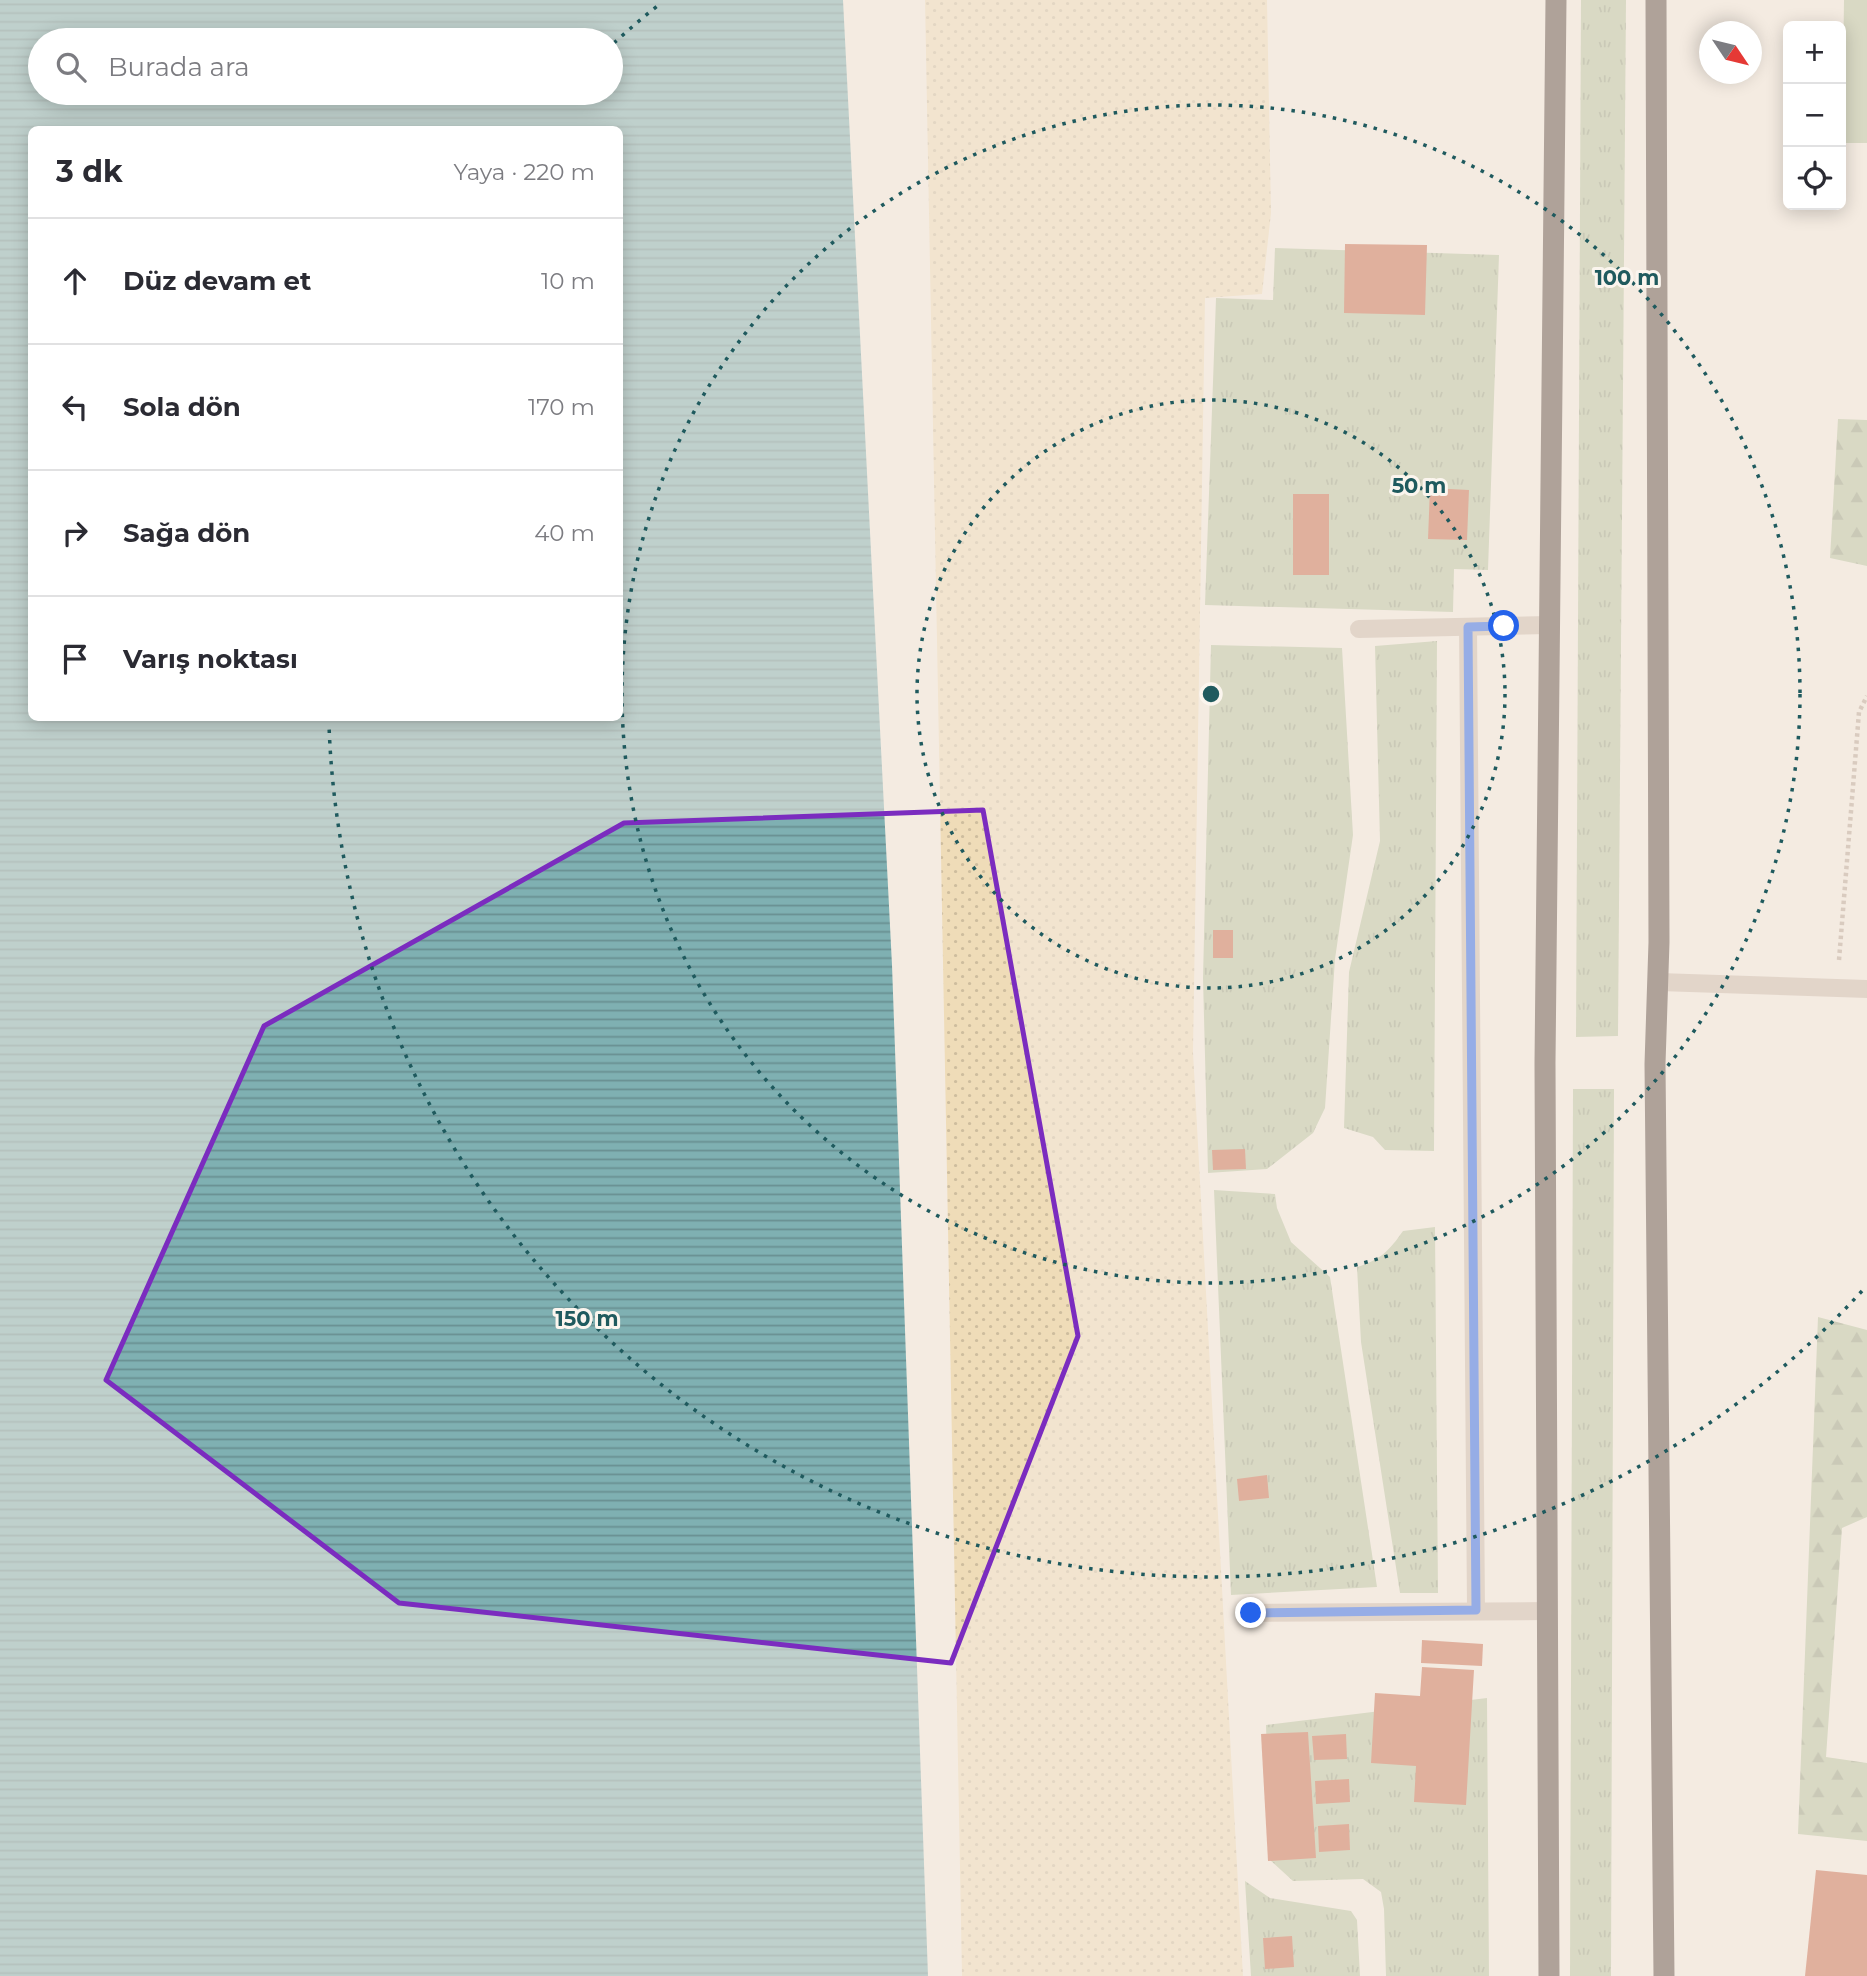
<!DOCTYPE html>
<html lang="tr">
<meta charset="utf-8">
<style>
body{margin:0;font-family:Montserrat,sans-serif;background:#f2f2f3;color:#2b2b33}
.controls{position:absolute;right:21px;top:21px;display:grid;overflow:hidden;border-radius:10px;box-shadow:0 4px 18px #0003}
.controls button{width:63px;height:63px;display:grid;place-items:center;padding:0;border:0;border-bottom:2px solid #e1e1e2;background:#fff;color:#2b2b33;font:35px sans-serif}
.compass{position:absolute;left:1699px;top:21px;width:63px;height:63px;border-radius:50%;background:#fff;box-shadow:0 4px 18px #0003;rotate:125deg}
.stop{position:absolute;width:21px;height:21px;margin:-16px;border:5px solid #2563eb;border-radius:50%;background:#fff}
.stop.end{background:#2563eb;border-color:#fff;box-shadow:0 2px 7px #0008}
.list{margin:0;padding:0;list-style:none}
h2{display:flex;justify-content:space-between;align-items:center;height:91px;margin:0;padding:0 28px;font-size:30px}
h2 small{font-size:23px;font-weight:400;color:#7c7c81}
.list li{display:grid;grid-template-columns:46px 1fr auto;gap:21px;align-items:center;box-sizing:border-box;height:126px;padding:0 28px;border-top:2px solid #e1e1e2}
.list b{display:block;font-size:26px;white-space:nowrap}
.list em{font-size:23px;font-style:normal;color:#7c7c81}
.icon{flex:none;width:38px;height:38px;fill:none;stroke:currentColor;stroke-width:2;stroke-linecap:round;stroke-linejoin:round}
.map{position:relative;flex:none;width:1867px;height:1976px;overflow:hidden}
.search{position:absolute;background:#fff;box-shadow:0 4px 18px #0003;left:28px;top:28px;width:595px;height:77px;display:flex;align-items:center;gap:18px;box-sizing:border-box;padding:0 24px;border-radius:38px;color:#7c7c81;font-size:26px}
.panel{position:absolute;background:#fff;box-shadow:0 4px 18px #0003;left:28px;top:126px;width:595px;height:595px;border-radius:10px}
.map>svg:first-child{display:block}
.grass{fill:url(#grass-tufts)}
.forest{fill:url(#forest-firs)}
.sand{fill:url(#sand-dots)}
.pitch{fill:#b8c4a0}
.water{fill:url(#water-rules);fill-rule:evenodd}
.building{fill:#c8694b}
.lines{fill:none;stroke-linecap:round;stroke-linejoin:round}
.path{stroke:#b9a596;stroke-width:4.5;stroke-dasharray:3.5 3.5;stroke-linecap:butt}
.street{stroke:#cdbbac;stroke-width:18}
.highway{stroke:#5c4a42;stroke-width:21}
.route{stroke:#2563eb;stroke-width:9}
.marked{fill:none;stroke:#7b2cbf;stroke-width:5;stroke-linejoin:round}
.ring{fill:none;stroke:#1f5a5e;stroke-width:3.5;stroke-dasharray:3.5 7}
.centre{fill:#1f5a5e;stroke:#fbf5ee;stroke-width:3.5}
.ring-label{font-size:21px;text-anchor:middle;font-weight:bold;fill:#1f5a5e;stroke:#fbf5ee;stroke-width:6;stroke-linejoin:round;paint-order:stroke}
</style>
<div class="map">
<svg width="1867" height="1976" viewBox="0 0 1867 1976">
<defs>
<pattern id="grass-tufts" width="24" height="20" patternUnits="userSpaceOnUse" patternTransform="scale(1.75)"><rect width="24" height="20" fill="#b8c4a0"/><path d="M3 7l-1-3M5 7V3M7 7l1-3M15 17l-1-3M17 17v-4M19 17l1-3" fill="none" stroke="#97a083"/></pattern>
<pattern id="forest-firs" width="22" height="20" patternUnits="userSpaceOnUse" patternTransform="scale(1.75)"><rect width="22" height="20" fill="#b8c4a0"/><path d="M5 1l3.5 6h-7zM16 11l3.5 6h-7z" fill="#97a083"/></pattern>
<pattern id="sand-dots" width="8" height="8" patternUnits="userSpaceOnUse" patternTransform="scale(1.75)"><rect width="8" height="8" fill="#efdcb8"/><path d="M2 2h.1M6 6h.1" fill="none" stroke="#cebd9e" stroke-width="1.8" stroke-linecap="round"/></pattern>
<pattern id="water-rules" width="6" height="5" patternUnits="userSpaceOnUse" patternTransform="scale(1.75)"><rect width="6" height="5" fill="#7fb0b2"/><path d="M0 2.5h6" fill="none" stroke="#699091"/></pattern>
</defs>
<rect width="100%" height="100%" fill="#f4ebe1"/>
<g class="grass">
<path d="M1581 0H1626L1618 1036 1576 1037Z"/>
<path d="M1275 248 1499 255 1488 570 1454 569 1453 612 1205 605 1216 298 1273 300Z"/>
<path d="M1437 641 1434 1151 1385 1150 1373 1137 1344 1128 1349 972 1380 841 1375 646Z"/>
<path d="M1211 645 1342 648 1353 835 1335 959 1325 1108 1313 1133 1267 1169 1208 1173 1203 978Z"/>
<path d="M1573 1089H1614L1611 1976H1570Z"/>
<path d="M1214 1190 1275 1194 1277 1208 1291 1242 1330 1277 1377 1587 1231 1595Z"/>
<path d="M1435 1227 1438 1593H1400L1361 1342 1357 1267C1380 1260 1389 1251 1403 1231Z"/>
<path d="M1487 1698 1489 1976H1386L1384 1909 1381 1892 1363 1879 1293 1881 1270 1860 1266 1725Z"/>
<path d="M1245 1881 1270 1898 1351 1911 1357 1920 1360 1976H1251Z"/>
</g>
<g class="forest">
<path d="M1838 419 1867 420V566L1830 558Z"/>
<path d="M1818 1317 1867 1330V1517L1842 1528 1826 1757 1867 1763V1841L1798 1834Z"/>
</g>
<path class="sand" d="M925 0H1267L1271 213 1262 294 1205 298 1193 1052 1243 1976H962Z"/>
<path class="pitch" d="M1844 0H1867V143H1842Z"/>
<path class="water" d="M0 0H843L892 965 928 1976H0ZM40 40H611V93H40ZM32 130H620V718H32Z"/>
<g class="building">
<path d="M1345 244 1427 245 1425 315 1344 313Z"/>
<path d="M1430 488 1469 490 1467 540 1428 539Z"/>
<rect x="1293" y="494" width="36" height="81"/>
<rect x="1213" y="930" width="20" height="28"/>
<path d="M1245 1149 1246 1169 1213 1170 1212 1150Z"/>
<path d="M1267 1475 1269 1498 1239 1501 1237 1479Z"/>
<path d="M1422 1640 1483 1644 1482 1666 1421 1663Z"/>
<path d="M1422 1667 1474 1670 1466 1805 1414 1802 1416 1766 1371 1763 1375 1693 1420 1696Z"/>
<path d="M1308 1732 1316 1858 1268 1861 1261 1734Z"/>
<path d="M1346 1734 1347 1759 1314 1760 1312 1736Z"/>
<path d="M1349 1779 1350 1802 1316 1804 1315 1781Z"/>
<path d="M1349 1824 1350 1850 1319 1852 1318 1826Z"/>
<path d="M1816 1870 1867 1875V1976H1805Z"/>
<path d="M1292 1936 1294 1967 1265 1969 1263 1938Z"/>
</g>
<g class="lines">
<path class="path" d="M1839 960 1859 712 1867 696"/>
<g class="street">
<path d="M1468 627 1476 1610"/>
<path d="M1359 629 1550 625"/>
<path d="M1659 982 1867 989"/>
<path d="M1251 1613 1547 1611"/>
</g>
<g class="highway">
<path d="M1656 0 1659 942 1655 1064 1664 1976"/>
<path d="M1549 1976 1545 1063 1556 0"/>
</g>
</g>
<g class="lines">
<path class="route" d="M1251 1613 1476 1610 1468 627 1504 626"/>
</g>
<path d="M0 0H1867V1976H0ZM983 810 1078 1336 951 1663 399 1603 106 1380 264 1026 624 823Z" fill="#f4ebe1" fill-opacity=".55" fill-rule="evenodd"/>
<path class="marked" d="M983 810 1078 1336 951 1663 399 1603 106 1380 264 1026 624 823Z"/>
<g class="ring">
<circle cx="1211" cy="694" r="294"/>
<circle cx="1211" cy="694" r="589"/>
<path d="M1862 1291A883 883 0 0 1 329 725M614 43A883 883 0 0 1 661 3"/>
</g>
<circle cx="1211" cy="694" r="10" class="centre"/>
<g class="ring-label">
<text x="1627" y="285">100 m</text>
<text x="1419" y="493">50 m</text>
<text x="587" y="1326">150 m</text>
</g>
</svg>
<div class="controls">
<button>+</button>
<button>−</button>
<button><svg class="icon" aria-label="locate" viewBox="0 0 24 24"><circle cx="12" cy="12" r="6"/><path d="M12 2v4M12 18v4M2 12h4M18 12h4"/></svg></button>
</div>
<svg class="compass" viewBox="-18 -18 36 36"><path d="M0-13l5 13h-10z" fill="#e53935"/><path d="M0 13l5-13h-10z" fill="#7c7c81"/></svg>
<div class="stop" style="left:1504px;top:626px"></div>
<div class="stop end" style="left:1251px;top:1613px"></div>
<div class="search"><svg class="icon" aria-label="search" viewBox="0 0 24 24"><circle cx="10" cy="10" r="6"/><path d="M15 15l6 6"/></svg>Burada ara</div>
<section class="panel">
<h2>3 dk<small>Yaya · 220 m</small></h2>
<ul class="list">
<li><svg class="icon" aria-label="ahead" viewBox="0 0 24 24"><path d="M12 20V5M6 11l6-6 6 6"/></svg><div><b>Düz devam et</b></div><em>10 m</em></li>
<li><svg class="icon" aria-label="left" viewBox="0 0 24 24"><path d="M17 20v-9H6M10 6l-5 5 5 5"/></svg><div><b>Sola dön</b></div><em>170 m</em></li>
<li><svg class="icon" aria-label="right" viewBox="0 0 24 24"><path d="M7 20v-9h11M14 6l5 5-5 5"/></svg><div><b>Sağa dön</b></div><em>40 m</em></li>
<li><svg class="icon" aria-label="arrive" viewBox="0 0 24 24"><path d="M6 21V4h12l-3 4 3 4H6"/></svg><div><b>Varış noktası</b></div></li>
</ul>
</section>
</div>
